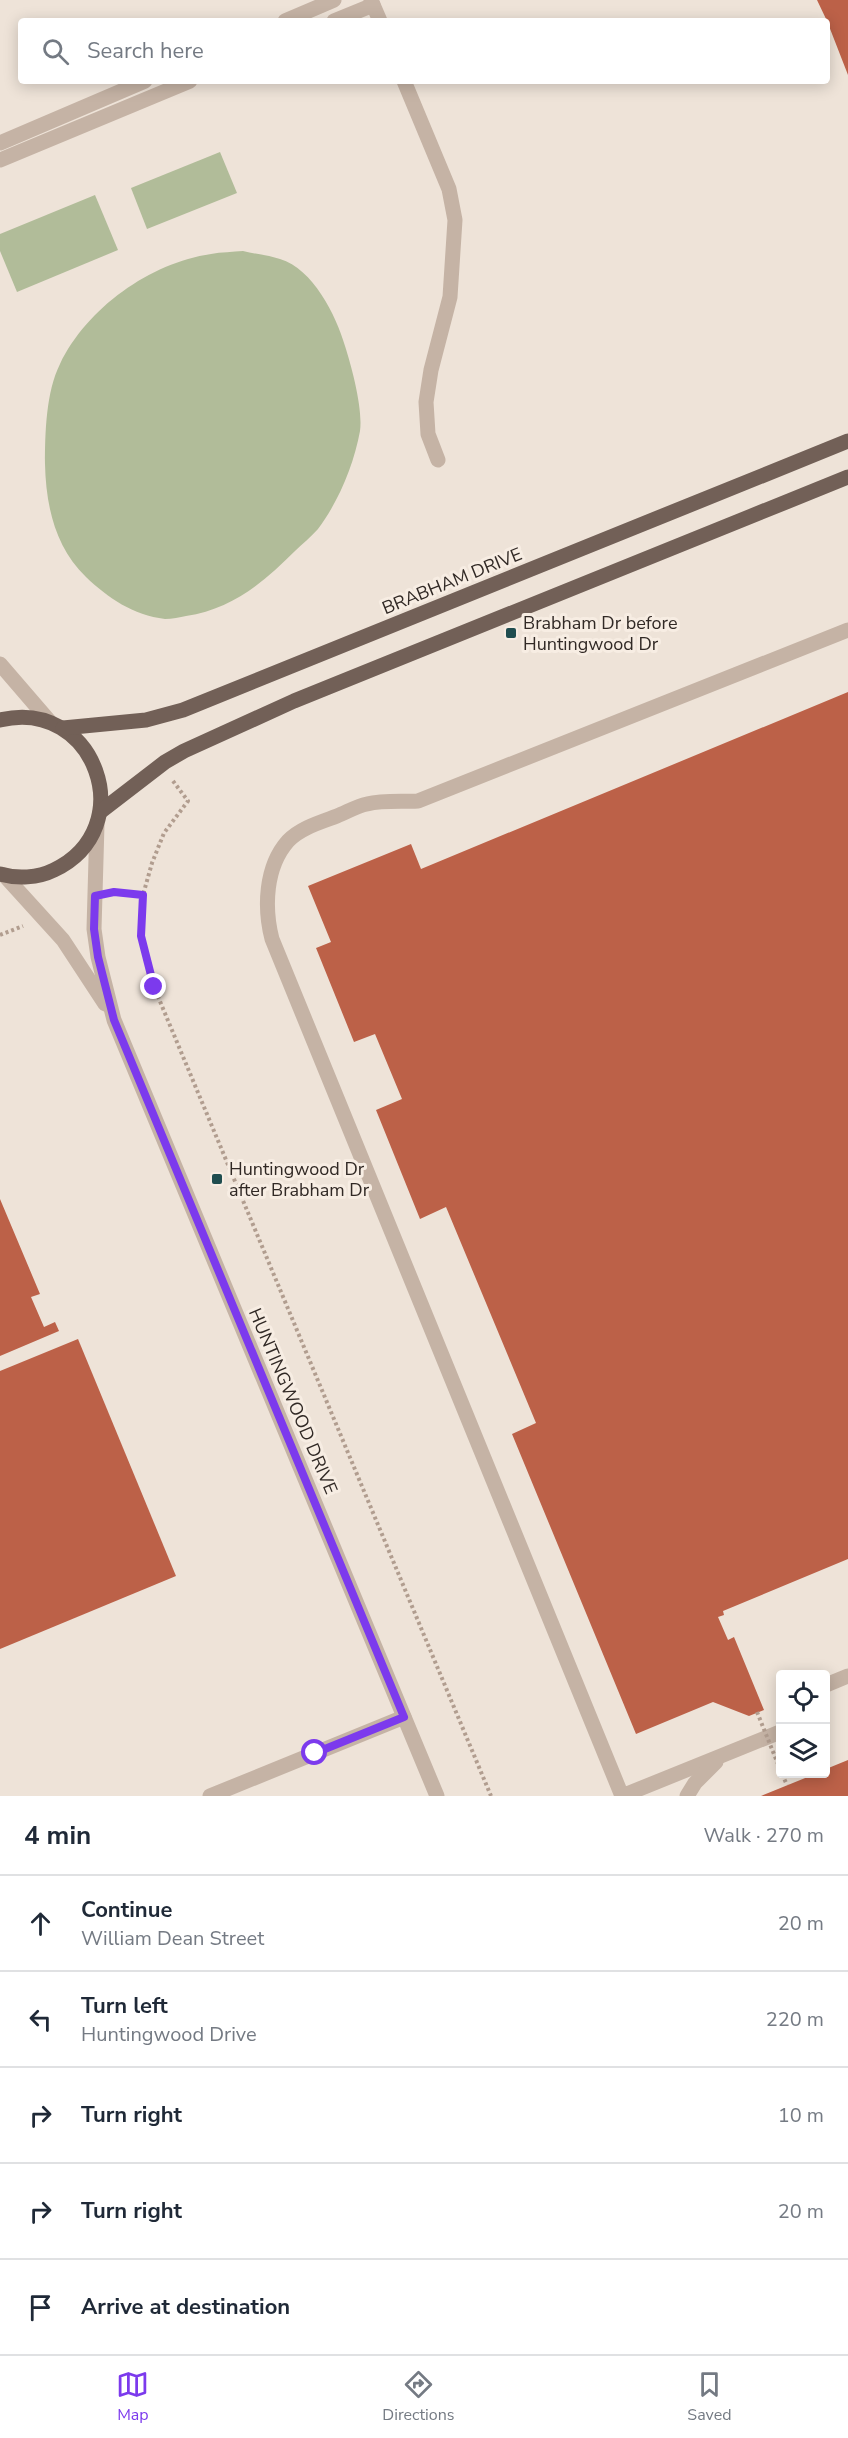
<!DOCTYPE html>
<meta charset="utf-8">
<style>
body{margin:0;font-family:"Nunito Sans",sans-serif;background:#f6f6f7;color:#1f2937}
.controls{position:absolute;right:18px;bottom:18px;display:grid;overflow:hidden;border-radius:6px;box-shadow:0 3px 15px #0003}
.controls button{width:54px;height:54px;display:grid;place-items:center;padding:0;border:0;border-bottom:2px solid #e0e1e3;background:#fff;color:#1f2937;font:30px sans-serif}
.stop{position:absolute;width:18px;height:18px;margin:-14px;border:4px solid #7c3aed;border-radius:50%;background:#fff}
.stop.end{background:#7c3aed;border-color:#fff;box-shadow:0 2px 6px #0008}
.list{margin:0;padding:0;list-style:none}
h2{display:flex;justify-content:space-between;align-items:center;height:78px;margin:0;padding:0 24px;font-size:26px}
h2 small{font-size:20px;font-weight:400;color:#747a83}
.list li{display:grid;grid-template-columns:39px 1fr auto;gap:18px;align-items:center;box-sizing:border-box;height:96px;padding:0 24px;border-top:2px solid #e0e1e3}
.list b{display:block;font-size:22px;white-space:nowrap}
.list p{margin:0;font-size:20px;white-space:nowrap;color:#747a83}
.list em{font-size:20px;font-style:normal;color:#747a83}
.icon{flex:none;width:33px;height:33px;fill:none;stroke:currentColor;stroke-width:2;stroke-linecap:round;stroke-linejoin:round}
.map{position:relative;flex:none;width:848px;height:1796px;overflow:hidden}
.search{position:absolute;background:#fff;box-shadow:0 3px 15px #0003;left:18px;right:18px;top:18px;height:66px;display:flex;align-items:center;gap:15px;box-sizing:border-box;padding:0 21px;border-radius:6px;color:#747a83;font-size:22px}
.sheet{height:558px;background:#fff}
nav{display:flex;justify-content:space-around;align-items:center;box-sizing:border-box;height:84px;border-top:2px solid #e0e1e3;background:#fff;font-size:16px;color:#747a83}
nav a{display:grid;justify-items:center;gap:3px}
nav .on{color:#7c3aed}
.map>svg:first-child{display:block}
.green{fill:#b1bc99}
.building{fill:#bc6148}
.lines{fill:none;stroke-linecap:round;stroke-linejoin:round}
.path{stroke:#b19d8f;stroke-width:4;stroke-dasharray:3 3;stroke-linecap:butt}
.minor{stroke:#c5b3a5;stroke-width:15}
.major{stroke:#726057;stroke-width:15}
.path-bridge{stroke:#b19d8f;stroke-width:4;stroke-dasharray:3 3;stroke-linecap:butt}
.route{stroke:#7c3aed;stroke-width:8}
.poi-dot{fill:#1f4d4f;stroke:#f7ede3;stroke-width:2}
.labels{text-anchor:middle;stroke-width:6;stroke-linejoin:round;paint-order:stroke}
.street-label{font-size:18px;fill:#312925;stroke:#f7ede3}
.poi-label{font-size:18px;fill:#312925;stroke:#f7ede3;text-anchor:start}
</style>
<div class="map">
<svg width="848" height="1796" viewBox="0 0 848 1796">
<rect width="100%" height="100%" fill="#eee3d8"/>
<g class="green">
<path d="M220 152 237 193 147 229 131 188Z"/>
<path d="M95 195 118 250 17 292 0 251V234Z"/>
<path d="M243 251C255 254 268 255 280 259 313 269 336 315 345 346 352 368 363 409 360 431 354 464 339 501 318 529 311 537 302 544 295 551 263 583 232 609 186 616 180 617 172 619 165 619 133 615 108 598 86 577 55 547 46 506 45 464 45 433 46 392 60 364 87 308 150 263 211 254 221 252 233 252 243 251Z"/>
</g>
<g class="building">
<path d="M817 0H848V75L827 21Z"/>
<path d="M848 692V1559L723 1611 724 1615 718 1617 728 1640 734 1637 764 1710 749 1716 713 1702 636 1734 512 1434 536 1423 446 1207 420 1219 376 1110 402 1099 375 1034 354 1042 316 948 331 942 308 886 411 844 421 869Z"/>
<path d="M0 1199 40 1294 31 1297 44 1327 55 1322 59 1331 0 1356Z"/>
<path d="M78 1339 176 1576 0 1649V1371Z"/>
<path d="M848 1760V1796H761L815 1774H826V1769Z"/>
</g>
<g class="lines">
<g class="path">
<path d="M173 781 188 801 164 833 152 863 143 895 141 936 154 987 491 1796"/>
<path d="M114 892 143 895"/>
<path d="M0 935 23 926"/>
<path d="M782 1774 787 1785"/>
</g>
<g class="minor">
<path d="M371 0 380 21"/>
<path d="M285 21 334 0"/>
<path d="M334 21 373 5"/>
<path d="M404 81 449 189 455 220 450 297 431 370 426 402 428 434 438 460"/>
<path d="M0 143 145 81"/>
<path d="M0 160 190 81"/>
<path d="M0 664 50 722"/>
<path d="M97 824 94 929 98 957 114 1020 437 1796"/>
<path d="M4 875 63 940 105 1004"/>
<path d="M826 1685 848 1676"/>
<path d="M780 1732 622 1796 272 939C264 908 265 867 288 841 300 828 321 822 337 816 347 812 357 806 367 804 383 800 402 802 418 801L848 630"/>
<path d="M210 1796 404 1717"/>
<path d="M687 1796 695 1783 716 1762"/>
</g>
<g class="major">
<path d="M0 720C95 697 142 828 54 870 38 878 17 879 0 874"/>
<path d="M63 728 146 720 183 710 848 441"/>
<path d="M100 812 165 762 184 751 294 701 848 477"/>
</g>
<path class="path-bridge" d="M757 1712 780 1769"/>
</g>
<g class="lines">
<path class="route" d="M154 987 141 936 143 895 114 892 95 896 94 929 98 957 114 1020 404 1717 315 1753"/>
</g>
<g class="poi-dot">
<rect x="505" y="627" width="12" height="12" rx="3"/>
<rect x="211" y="1173" width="12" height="12" rx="3"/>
</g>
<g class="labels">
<g class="street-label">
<text transform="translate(452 581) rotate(-22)" y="6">BRABHAM DRIVE</text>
<text transform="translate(293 1401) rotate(67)" y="6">HUNTINGWOOD DRIVE</text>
</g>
<g class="poi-label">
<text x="523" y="629">Brabham Dr before<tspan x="523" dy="21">Huntingwood Dr</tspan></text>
<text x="229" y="1175">Huntingwood Dr<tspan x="229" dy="21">after Brabham Dr</tspan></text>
</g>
</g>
</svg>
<div class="controls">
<button><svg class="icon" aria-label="locate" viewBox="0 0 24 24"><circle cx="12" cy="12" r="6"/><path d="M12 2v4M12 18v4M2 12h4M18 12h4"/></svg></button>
<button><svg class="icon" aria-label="layers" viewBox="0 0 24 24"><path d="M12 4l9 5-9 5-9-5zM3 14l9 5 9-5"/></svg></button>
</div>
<div class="stop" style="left:315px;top:1753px"></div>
<div class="stop end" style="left:154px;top:987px"></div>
<div class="search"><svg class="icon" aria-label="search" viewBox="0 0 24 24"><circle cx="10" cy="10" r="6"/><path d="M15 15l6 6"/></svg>Search here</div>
</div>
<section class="sheet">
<h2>4 min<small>Walk · 270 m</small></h2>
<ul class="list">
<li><svg class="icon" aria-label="ahead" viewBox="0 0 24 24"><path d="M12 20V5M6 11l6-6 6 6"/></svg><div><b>Continue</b><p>William Dean Street</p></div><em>20 m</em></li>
<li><svg class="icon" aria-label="left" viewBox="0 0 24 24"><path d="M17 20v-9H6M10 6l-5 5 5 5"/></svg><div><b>Turn left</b><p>Huntingwood Drive</p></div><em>220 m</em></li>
<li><svg class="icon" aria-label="right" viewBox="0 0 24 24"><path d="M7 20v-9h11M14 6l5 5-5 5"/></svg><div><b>Turn right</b></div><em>10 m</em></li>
<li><svg class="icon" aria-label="right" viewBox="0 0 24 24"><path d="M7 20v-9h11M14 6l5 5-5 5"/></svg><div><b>Turn right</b></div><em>20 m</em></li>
<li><svg class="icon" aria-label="arrive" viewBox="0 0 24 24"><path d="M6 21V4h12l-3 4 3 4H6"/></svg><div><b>Arrive at destination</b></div></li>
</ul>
</section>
<nav>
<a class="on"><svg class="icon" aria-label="map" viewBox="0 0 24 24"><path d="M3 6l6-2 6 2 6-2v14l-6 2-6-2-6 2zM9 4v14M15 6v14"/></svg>Map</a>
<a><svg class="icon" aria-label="directions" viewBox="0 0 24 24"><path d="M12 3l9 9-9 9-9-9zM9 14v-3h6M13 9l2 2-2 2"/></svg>Directions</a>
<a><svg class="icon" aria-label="saved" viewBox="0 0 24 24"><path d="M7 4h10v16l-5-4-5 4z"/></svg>Saved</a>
</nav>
